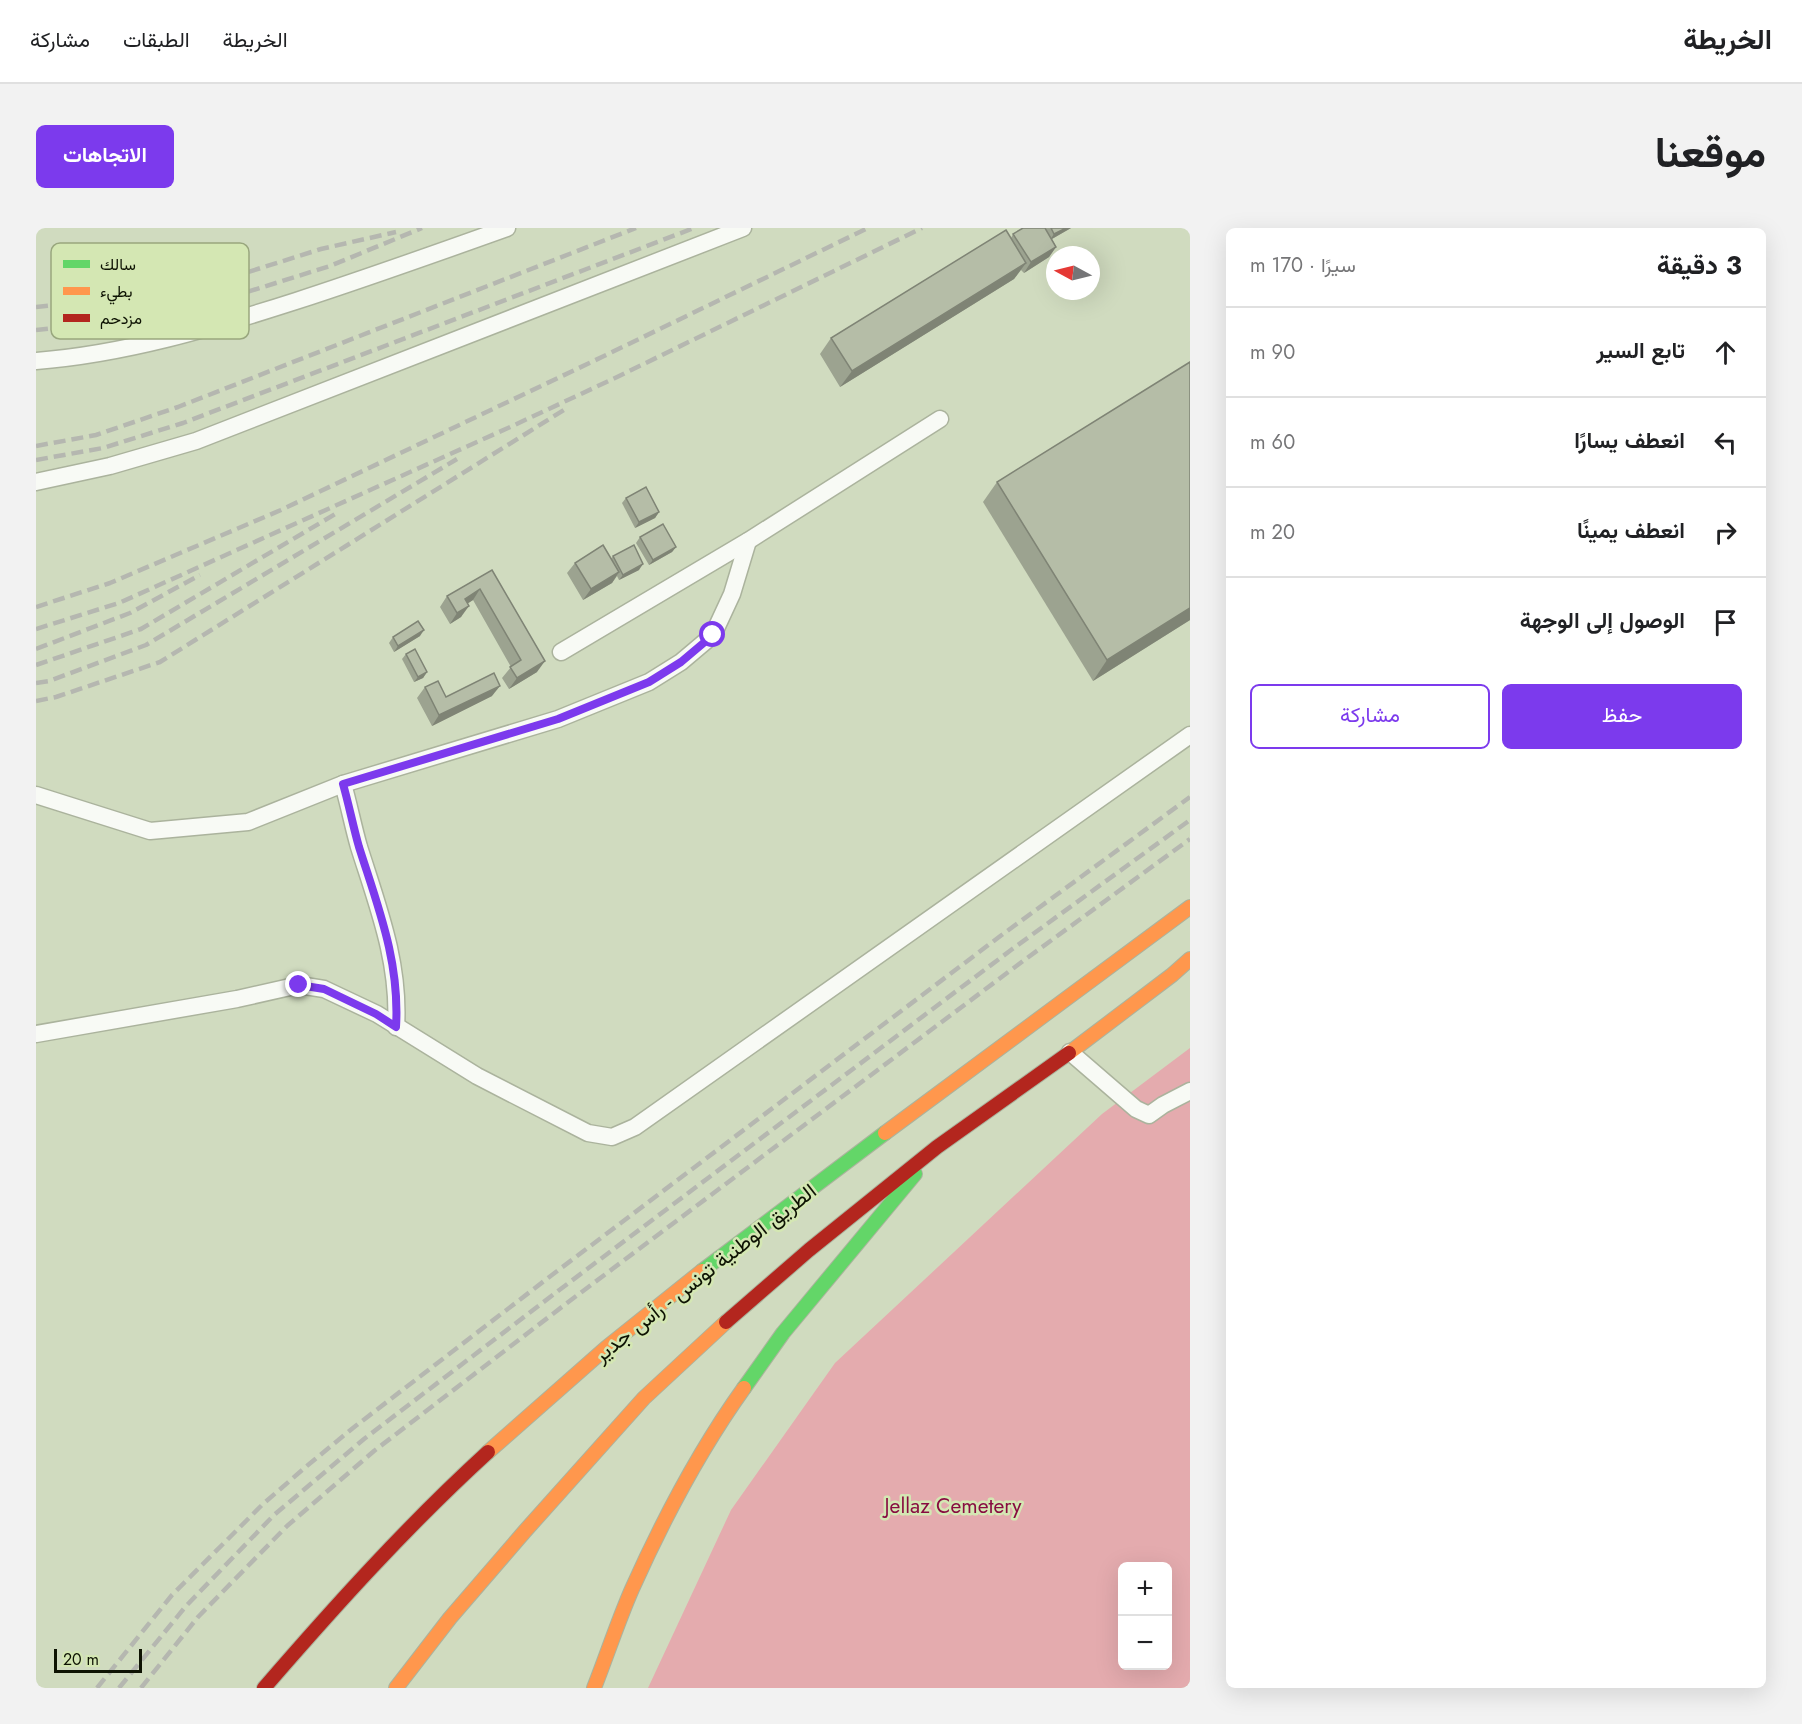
<!DOCTYPE html>
<html lang="ar">
<meta charset="utf-8">
<style>
body{margin:0;font-family:Jost,Vazirmatn,sans-serif;background:#f2f2f2;color:#202124;direction:rtl}
.controls{position:absolute;right:18px;bottom:18px;display:grid;overflow:hidden;border-radius:9px;box-shadow:0 6px 24px #0002}
.controls button{width:54px;height:54px;display:grid;place-items:center;padding:0;border:0;border-bottom:2px solid #e0e0e0;background:#fff;color:#202124;font:30px sans-serif}
.compass{position:absolute;left:1010px;top:18px;width:54px;height:54px;border-radius:50%;background:#fff;box-shadow:0 6px 24px #0002;rotate:277deg}
.scale{position:absolute;left:18px;bottom:15px;width:88px;box-sizing:border-box;padding-left:6px;border:3px solid #0e1303;border-top:0;font-size:16px;line-height:21px;white-space:nowrap;color:#0e1303;-webkit-text-stroke:4px #d4e7b3;paint-order:stroke}
.stop{position:absolute;width:18px;height:18px;margin:-14px;border:4px solid #7c3aed;border-radius:50%;background:#fff}
.stop.end{background:#7c3aed;border-color:#fff;box-shadow:0 2px 6px #0008}
.list{margin:0;padding:0;list-style:none}
h2{display:flex;justify-content:space-between;align-items:center;height:78px;margin:0;padding:0 24px;font-size:26px}
h2 small{font-size:20px;font-weight:400;color:#757577}
.list li{display:grid;grid-template-columns:39px 1fr auto;gap:18px;align-items:center;box-sizing:border-box;height:90px;padding:0 24px;border-top:2px solid #e0e0e0}
.list b{display:block;font-size:22px;white-space:nowrap}
.list em{font-size:20px;font-style:normal;color:#757577}
.actions{display:flex;gap:12px;padding:18px 24px}
.actions a{flex:1;padding:14px 0;border:2px solid #7c3aed;border-radius:9px;text-align:center;font-size:21px;color:#7c3aed}
.actions .main{background:#7c3aed;color:#fff}
.icon{flex:none;width:33px;height:33px;fill:none;stroke:currentColor;stroke-width:2;stroke-linecap:round;stroke-linejoin:round}
.map{position:relative;flex:none;width:1154px;height:1460px;overflow:hidden;direction:ltr;border-radius:9px}
header{display:flex;align-items:center;gap:36px;box-sizing:border-box;height:84px;padding:0 30px;background:#fff;border-bottom:2px solid #e0e0e0}
header strong{font-size:28px}
nav{display:flex;gap:33px;margin-inline-start:auto;font-size:21px}
.intro{display:flex;align-items:center;justify-content:space-between;box-sizing:border-box;height:144px;padding:0 36px}
h1{margin:0;font-size:42px}
.button{padding:15px 27px;border-radius:9px;background:#7c3aed;color:#fff;font-size:21px;font-weight:700}
main{display:flex;gap:36px;padding:0 36px}
aside{flex:1;background:#fff;border-radius:9px;box-shadow:0 6px 24px #0002}
.map>svg:first-child{display:block}
.green{fill:#e4abae;fill-rule:evenodd}
.lines{fill:none;stroke-linecap:round;stroke-linejoin:round}
.lane-casing{stroke:#abb39d;stroke-width:19}
.fast-casing{stroke:#abb39d;stroke-width:16}
.slow-casing{stroke:#abb39d;stroke-width:16}
.jam-casing{stroke:#abb39d;stroke-width:16}
.lane{stroke:#f8faf5;stroke-width:16}
.fast{stroke:#63d668;stroke-width:14}
.slow{stroke:#ff974d;stroke-width:14}
.jam{stroke:#b3261e;stroke-width:14}
.rail{stroke:#b5b7b0;stroke-width:4.5;stroke-dasharray:12 6;stroke-linecap:butt}
.wall{fill:#9ca390}
.shaded-wall{fill:#7f8475}
.building{fill:#b5bda7;stroke:#7f8475;stroke-width:1.5}
.route{stroke:#7c3aed;stroke-width:8}
.labels{text-anchor:middle;stroke-width:5;stroke-linejoin:round;paint-order:stroke}
.street-label{font-size:21px;fill:#0e1303;stroke:#d4e7b3}
.park-label{font-size:21px;fill:#880c41;stroke:#d4e7b3}
.key{fill:#d4e7b3;stroke:#99a77e;stroke-width:1.5}
.key-label{font-size:16px;fill:#0e1303}
</style>
<header>
<strong>الخريطة</strong>
<nav><a>الخريطة</a><a>الطبقات</a><a>مشاركة</a></nav>
</header>
<div class="intro"><h1>موقعنا</h1><a class="button">الاتجاهات</a></div>
<main>
<aside>
<h2>3 دقيقة<small>سيرًا · 170 m</small></h2>
<ul class="list">
<li><svg class="icon" aria-label="ahead" viewBox="0 0 24 24"><path d="M12 20V5M6 11l6-6 6 6"/></svg><div><b>تابع السير</b></div><em>90 m</em></li>
<li><svg class="icon" aria-label="left" viewBox="0 0 24 24"><path d="M17 20v-9H6M10 6l-5 5 5 5"/></svg><div><b>انعطف يسارًا</b></div><em>60 m</em></li>
<li><svg class="icon" aria-label="right" viewBox="0 0 24 24"><path d="M7 20v-9h11M14 6l5 5-5 5"/></svg><div><b>انعطف يمينًا</b></div><em>20 m</em></li>
<li><svg class="icon" aria-label="arrive" viewBox="0 0 24 24"><path d="M6 21V4h12l-3 4 3 4H6"/></svg><div><b>الوصول إلى الوجهة</b></div></li>
</ul>
<div class="actions"><a class="main">حفظ</a><a>مشاركة</a></div>
</aside>
<div class="map">
<svg width="1154" height="1460" viewBox="0 0 1154 1460">
<rect width="100%" height="100%" fill="#d0dbbf"/>
<path class="green" d="M1154 820V1460H612L695 1282 799 1135 1066 886ZM1086 1338H1132V1438H1086Z"/>
<g class="lines">
<g class="lane-casing">
<g id="lane">
<path d="M0 133C89 126 176 100 260 73 331 50 401 25 471 0"/>
<path d="M0 254 74 238 160 213 707 0"/>
<path d="M525 424 712 313 904 191"/>
<path d="M307 556C313 577 317 598 323 619 342 679 364 735 360 799"/>
<path d="M0 567 114 603 212 594 307 556 522 491 613 454 645 434 677 407 696 366 712 313"/>
<path d="M0 806 201 771 263 757 288 761 341 786 441 848 552 905 576 909 599 899 1154 507"/>
<path d="M1034 824 1100 881 1113 887 1127 877 1154 863"/>
</g>
</g>
<g class="fast-casing">
<g id="fast">
<path d="M666 1043 849 905"/>
<path d="M708 1160 747 1105 879 946"/>
</g>
</g>
<g class="slow-casing">
<g id="slow">
<path d="M1033 825 1136 747 1154 731"/>
<path d="M849 905 1154 679"/>
<path d="M452 1224 570 1120 666 1043"/>
<path d="M360 1460 414 1390 489 1303 608 1170 690 1094"/>
<path d="M558 1460C571 1427 582 1393 596 1361 626 1294 665 1220 708 1160"/>
</g>
</g>
<g class="jam-casing">
<g id="jam">
<path d="M690 1094 773 1022 901 919 1033 825"/>
<path d="M228 1460C299 1378 371 1298 452 1224"/>
</g>
</g>
<use href="#lane" class="lane"/>
<use href="#fast" class="fast"/>
<use href="#slow" class="slow"/>
<use href="#jam" class="jam"/>
<g class="rail">
<path d="M0 79 103 69 190 51 285 21 360 4"/>
<path d="M0 102 107 90 192 70 294 38 386 0"/>
<path d="M0 218 60 207 142 179 600 0"/>
<path d="M0 232 67 220 147 195 658 0"/>
<path d="M0 379 74 355 245 282 568 128 832 0"/>
<path d="M0 401 83 375 472 200 579 150 886 0"/>
<path d="M0 421 94 385 164 347"/>
<path d="M0 437 105 401 301 285"/>
<path d="M0 455 13 453 110 417 421 231"/>
<path d="M0 473 20 469 124 434 531 180"/>
<path d="M61 1460 136 1367 227 1276 272 1237 317 1200 512 1050 963 709 1154 569"/>
<path d="M83 1460 150 1378 238 1287 328 1211 522 1063 975 722 1154 592"/>
<path d="M105 1460 162 1389 251 1298 338 1223 531 1075 987 733 1154 611"/>
</g>
</g>
<g class="wall">
<path d="M987 0H1035L1016 11 1020 19 1013 29 988 45 985 42 978 51 804 159 784 126 795 110 975 10 977 6Z"/>
<path d="M961 254 1154 392 1057 453 947 274Z"/>
<path d="M590 270 623 284 619 290 599 300 586 275Z"/>
<path d="M604 309 640 319 636 324 613 337 600 315Z"/>
<path d="M577 328 603 342 583 352 581 348 576 355 547 372 531 345 539 335 575 331Z"/>
<path d="M456 342 501 444 473 461 466 450 475 439 437 372 431 376 425 389 414 396 404 379 411 368Z"/>
<path d="M384 408 358 424 353 415 357 409Z"/>
<path d="M370 426 391 444 387 450 378 454 366 431Z"/>
<path d="M389 459 410 469 456 468 396 498 381 470Z"/>
</g>
<g class="shaded-wall">
<path d="M1030 0H1035L1014 12 1018 6Z"/>
<path d="M1020 19 1013 29 988 45 995 34Z"/>
<path d="M990 35 978 51 804 159 816 143Z"/>
<path d="M623 284 619 290 599 300 603 294Z"/>
<path d="M640 319 636 324 613 337 617 332Z"/>
<path d="M607 336 603 342 583 352 587 347Z"/>
<path d="M583 344 576 355 547 372 555 361Z"/>
<path d="M444 361 437 372 421 382 429 371Z"/>
<path d="M433 378 425 389 414 396 421 385Z"/>
<path d="M1154 380V392L1057 453 1071 432Z"/>
<path d="M388 402 384 408 358 424 362 418Z"/>
<path d="M509 433 501 444 473 461 481 450Z"/>
<path d="M391 444 387 450 378 454 382 449Z"/>
<path d="M464 458 456 468 396 498 403 487Z"/>
</g>
<g class="building">
<path d="M987 0H1009L1020 19 995 34 977 6Z"/>
<path d="M1015 0H1030L1018 6Z"/>
<path d="M970 2 990 35 816 143 795 110Z"/>
<path d="M1154 134V380L1071 432 961 254Z"/>
<path d="M610 259 623 284 603 294 590 270Z"/>
<path d="M627 296 640 319 617 332 604 309Z"/>
<path d="M567 317 583 344 555 361 539 335Z"/>
<path d="M598 317 607 336 587 347 577 328Z"/>
<path d="M456 342 509 433 481 450 474 439 485 432 444 361 429 371 433 378 421 385 411 368Z"/>
<path d="M382 393 388 402 362 418 357 409Z"/>
<path d="M379 421 391 444 382 449 370 426Z"/>
<path d="M458 445 464 458 403 487 389 459 402 453 410 469Z"/>
</g>
<g class="lines">
<path class="route" d="M263 757 288 761 340 786 360 799C364 734 342 679 323 619 317 598 313 577 307 556L522 491 613 454 645 434 677 407"/>
</g>
<g class="labels">
<g class="street-label">
<text transform="translate(669 1045) rotate(-38)" y="7">الطريق الوطنية تونس - رأس جدير</text>
</g>
<g class="park-label">
<text x="917" y="1285">Jellaz Cemetery</text>
</g>
</g>
<rect x="15" y="15" width="198" height="96" rx="9" class="key"/>
<rect x="27" y="32" width="27" height="8" fill="#63d668"/>
<rect x="27" y="59" width="27" height="8" fill="#ff974d"/>
<rect x="27" y="86" width="27" height="8" fill="#b3261e"/>
<g class="key-label">
<text x="64" y="42">سالك</text>
<text x="64" y="69">بطيء</text>
<text x="64" y="96">مزدحم</text>
</g>
</svg>
<div class="controls">
<button>+</button>
<button>−</button>
</div>
<svg class="compass" viewBox="-18 -18 36 36"><path d="M0-13l5 13h-10z" fill="#e53935"/><path d="M0 13l5-13h-10z" fill="#757577"/></svg>
<div class="scale">20 m</div>
<div class="stop" style="left:677px;top:407px"></div>
<div class="stop end" style="left:263px;top:757px"></div>
</div>
</main>
